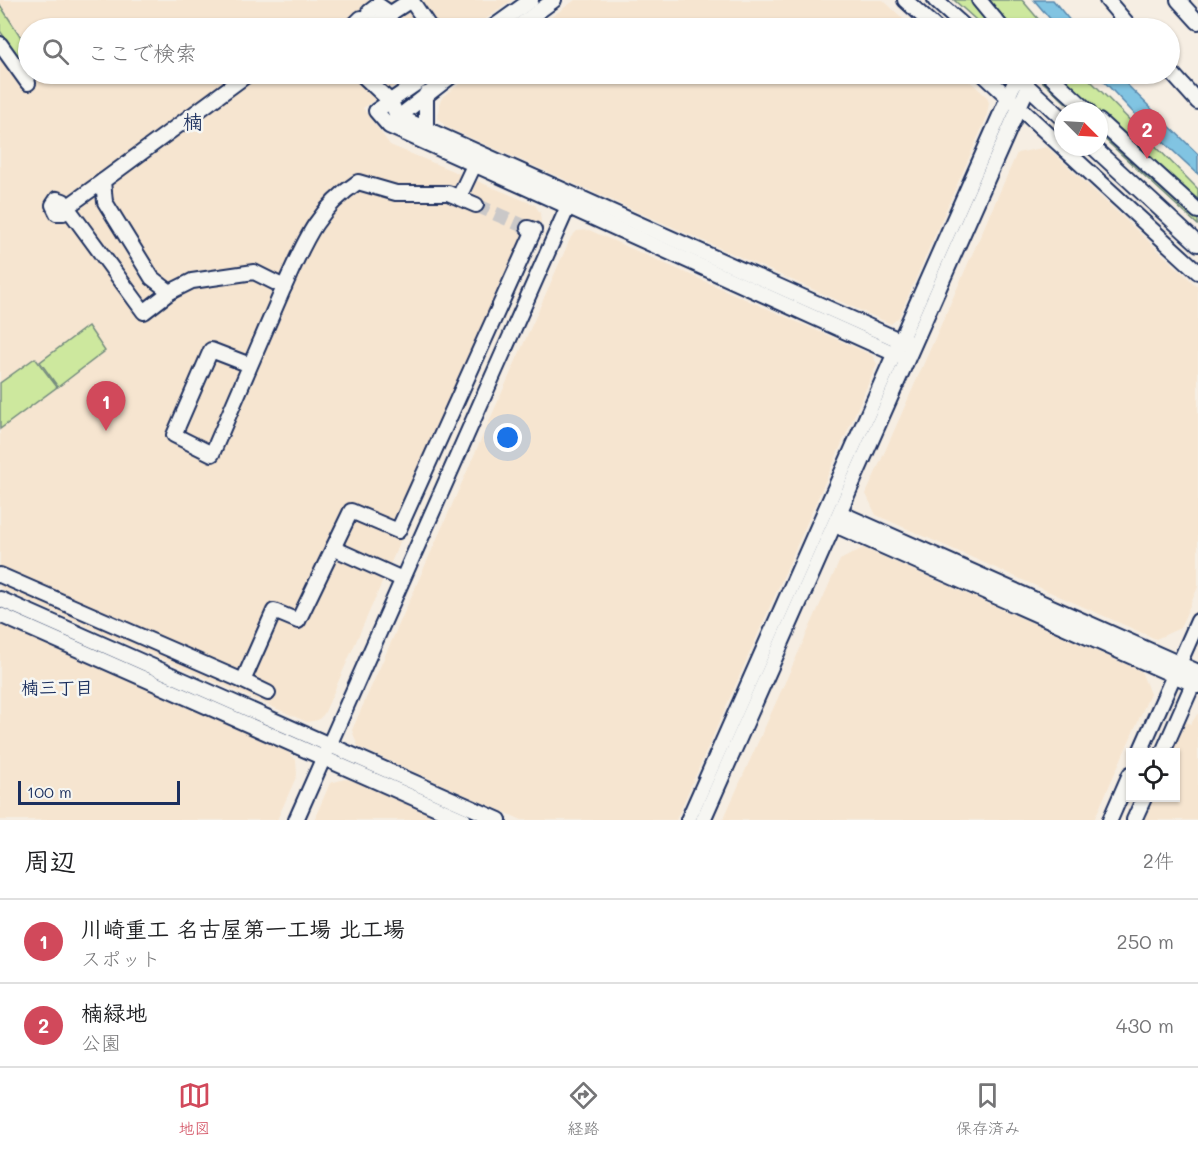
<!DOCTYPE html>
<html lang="ja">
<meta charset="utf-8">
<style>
body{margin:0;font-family:Mali,"Klee One",sans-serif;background:#f6f6f6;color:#202124}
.controls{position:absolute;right:18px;bottom:18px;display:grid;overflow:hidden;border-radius:0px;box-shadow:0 2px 4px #0004}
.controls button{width:54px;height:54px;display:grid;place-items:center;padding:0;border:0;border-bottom:2px solid #e0e0e0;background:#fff;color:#202124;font:30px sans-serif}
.compass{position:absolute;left:1054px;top:102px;width:54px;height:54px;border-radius:50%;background:#fff;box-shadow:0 2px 4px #0004;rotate:114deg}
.scale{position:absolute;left:18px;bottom:15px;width:162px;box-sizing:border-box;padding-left:6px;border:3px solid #1b2f5e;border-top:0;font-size:16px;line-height:21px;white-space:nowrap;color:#1b2f5e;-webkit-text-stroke:4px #f6f6f2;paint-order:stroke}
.you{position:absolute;left:508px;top:438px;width:21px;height:21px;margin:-15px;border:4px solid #fff;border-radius:50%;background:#1a73e8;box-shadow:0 0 0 9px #1a73e833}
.badge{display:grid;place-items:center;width:39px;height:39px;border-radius:50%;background:#d1495b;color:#fff;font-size:20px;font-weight:700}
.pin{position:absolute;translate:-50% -50px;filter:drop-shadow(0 2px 3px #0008)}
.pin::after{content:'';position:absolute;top:32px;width:21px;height:18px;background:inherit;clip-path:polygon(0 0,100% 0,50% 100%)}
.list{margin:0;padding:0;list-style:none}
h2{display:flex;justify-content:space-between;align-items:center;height:78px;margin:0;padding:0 24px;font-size:26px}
h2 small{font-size:20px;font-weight:400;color:#757577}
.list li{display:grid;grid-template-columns:39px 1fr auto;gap:18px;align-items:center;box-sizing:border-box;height:84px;padding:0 24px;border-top:2px solid #e0e0e0}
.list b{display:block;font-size:22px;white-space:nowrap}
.list p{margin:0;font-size:20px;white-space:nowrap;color:#757577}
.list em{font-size:20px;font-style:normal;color:#757577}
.icon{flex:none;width:33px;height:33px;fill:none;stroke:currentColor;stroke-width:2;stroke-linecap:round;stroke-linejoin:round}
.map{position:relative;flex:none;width:1198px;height:820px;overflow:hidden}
.search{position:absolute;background:#fff;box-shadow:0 2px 4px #0004;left:18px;right:18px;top:18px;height:66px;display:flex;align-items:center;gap:15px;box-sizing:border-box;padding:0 21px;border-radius:33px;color:#757577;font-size:22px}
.sheet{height:246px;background:#fff}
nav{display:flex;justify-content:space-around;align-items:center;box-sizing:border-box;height:84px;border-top:2px solid #e0e0e0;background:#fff;font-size:16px;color:#757577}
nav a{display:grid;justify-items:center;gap:3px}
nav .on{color:#d1495b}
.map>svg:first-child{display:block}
.built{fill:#f6e5d0}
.green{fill:#cde89e;stroke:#748c7e;stroke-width:1.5}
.water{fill:#81c4e2;stroke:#5888ad;stroke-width:1.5}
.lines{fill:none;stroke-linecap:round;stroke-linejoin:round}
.minor-tunnel{stroke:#cac8c8;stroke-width:14;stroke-dasharray:14 7;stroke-linecap:butt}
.minor-casing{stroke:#1b2f5e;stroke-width:18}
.minor{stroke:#f6f6f2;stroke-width:14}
.labels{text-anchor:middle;stroke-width:5;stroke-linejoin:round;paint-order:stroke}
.neighbourhood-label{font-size:18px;font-weight:bold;fill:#1b2f5e;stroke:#f6f6f2}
.quarter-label{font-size:20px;font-weight:bold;fill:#1b2f5e;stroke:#f6f6f2}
</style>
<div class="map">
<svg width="1198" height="820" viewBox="0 0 1198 820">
<rect width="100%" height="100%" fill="#f6eee3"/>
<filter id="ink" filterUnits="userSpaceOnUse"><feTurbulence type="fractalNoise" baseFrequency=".0167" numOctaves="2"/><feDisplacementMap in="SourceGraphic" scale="12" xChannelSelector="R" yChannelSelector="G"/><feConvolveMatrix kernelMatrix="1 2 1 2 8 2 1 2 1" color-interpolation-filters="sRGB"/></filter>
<g filter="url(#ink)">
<g class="built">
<path d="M0 0H513L473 28H28V74H411L363 108 390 145 535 205 540 213 541 223 324 714 318 720 307 722 0 588Z"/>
<path d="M575 0H883L913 28H536Z"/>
<path d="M474 74H962L987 97 989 103 986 119 899 317 891 324 446 127 438 118 439 104 443 96Z"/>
<path d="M1047 147 1198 287V587L1180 628 1156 639 876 515 866 494 1017 153Z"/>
<path d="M589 230 872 355 877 364 676 820H522L358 747 352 730 571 237 577 231Z"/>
<path d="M863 548 1141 671 1150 694 1094 820H723L840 560Z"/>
<path d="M0 624 286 750 296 760 297 775 277 820H0Z"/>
<path d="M1198 713V820H1142L1152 798H1176V752H1172L1186 722 1191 724Z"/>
<path d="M345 779 354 781 442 820H314L330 783Z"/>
</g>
<g class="green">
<path d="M954 0H1022L1046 28H985Z"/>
<path d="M0 5 28 48V59L23 63 0 31Z"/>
<path d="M1034 74H1084L1198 189V225L1099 134V111H1075Z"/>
<path d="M88 326 105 351 58 387 40 362Z"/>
<path d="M35 358 57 387 0 429V383Z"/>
</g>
<g class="water">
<path d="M1034 0H1053L1076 28H1058Z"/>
<path d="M1097 74H1116L1198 154V174L1144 124Z"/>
</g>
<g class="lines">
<path class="minor-tunnel" d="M476 205 528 228"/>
<g class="minor-casing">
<g id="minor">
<path d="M411 0 430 28"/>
<path d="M905 0 936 28"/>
<path d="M935 0 966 28"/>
<path d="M979 0 1002 28"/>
<path d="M1107 0 1131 28"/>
<path d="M1178 0 1198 22"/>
<path d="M369 12 378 5 391 14"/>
<path d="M351 28 361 18"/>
<path d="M368 28 411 0"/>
<path d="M492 28 531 0"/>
<path d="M516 28 554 0"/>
<path d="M0 44 28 83"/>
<path d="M1170 71 1198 102"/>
<path d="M248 74 103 181 105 202 152 278 170 292 192 281 254 272 284 287C304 243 316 210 358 182L396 193H448L476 205"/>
<path d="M361 74 391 102 397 116 908 344"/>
<path d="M430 74 376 111 389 126 902 357"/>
<path d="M983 74 1198 272"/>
<path d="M1048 74 1088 111"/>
<path d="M1023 82 1063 119"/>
<path d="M1099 121 1198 211"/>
<path d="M392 122 454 74"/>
<path d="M426 128V94"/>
<path d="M1093 147 1198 244"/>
<path d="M103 181 67 207 144 312 170 292"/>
<path d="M459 197 477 159"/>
<path d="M57 199 63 201 67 207 63 213H57L53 205Z"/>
<path d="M250 365 211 350 174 435 212 454 284 287"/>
<path d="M840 513 1198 672"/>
<path d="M835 525 1198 686"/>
<path d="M333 548 402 579"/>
<path d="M0 575 243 681 274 611 298 621 351 511 398 531 534 230 528 228"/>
<path d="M0 599 499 820"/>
<path d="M0 615 464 820"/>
<path d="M243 681 268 693"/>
<path d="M1140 752 1198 621"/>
<path d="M1163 752 1196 677"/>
<path d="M296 820 573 195"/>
<path d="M688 820 1017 77"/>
<path d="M703 820 1028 87"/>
<path d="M1110 820 1130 774"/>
<path d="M1134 820 1144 798"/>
</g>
</g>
<use href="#minor" class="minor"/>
</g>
</g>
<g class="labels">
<g class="neighbourhood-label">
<text x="57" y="694">楠三丁目</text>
</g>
<g class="quarter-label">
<text x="193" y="129">楠</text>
</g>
</g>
</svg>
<div class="controls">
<button><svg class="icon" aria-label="locate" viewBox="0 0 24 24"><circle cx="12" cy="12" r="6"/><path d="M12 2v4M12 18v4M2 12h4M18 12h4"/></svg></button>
</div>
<svg class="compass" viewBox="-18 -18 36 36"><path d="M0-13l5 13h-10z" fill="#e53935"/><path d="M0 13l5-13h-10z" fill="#757577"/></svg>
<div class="scale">100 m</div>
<div class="you"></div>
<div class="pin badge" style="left:106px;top:431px">1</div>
<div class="pin badge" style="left:1147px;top:159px">2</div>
<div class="search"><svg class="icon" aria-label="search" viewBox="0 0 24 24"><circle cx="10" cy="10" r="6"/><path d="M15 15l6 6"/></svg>ここで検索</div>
</div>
<section class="sheet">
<h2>周辺<small>2件</small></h2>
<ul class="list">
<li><span class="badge">1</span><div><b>川崎重工 名古屋第一工場 北工場</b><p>スポット</p></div><em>250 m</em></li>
<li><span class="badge">2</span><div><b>楠緑地</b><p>公園</p></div><em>430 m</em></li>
</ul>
</section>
<nav>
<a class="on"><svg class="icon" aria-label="map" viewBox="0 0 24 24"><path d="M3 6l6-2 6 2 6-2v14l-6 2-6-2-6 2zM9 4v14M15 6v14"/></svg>地図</a>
<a><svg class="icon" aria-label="directions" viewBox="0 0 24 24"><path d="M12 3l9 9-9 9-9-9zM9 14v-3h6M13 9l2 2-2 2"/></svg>経路</a>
<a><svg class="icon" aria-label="saved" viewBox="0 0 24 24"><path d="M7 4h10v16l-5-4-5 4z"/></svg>保存済み</a>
</nav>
